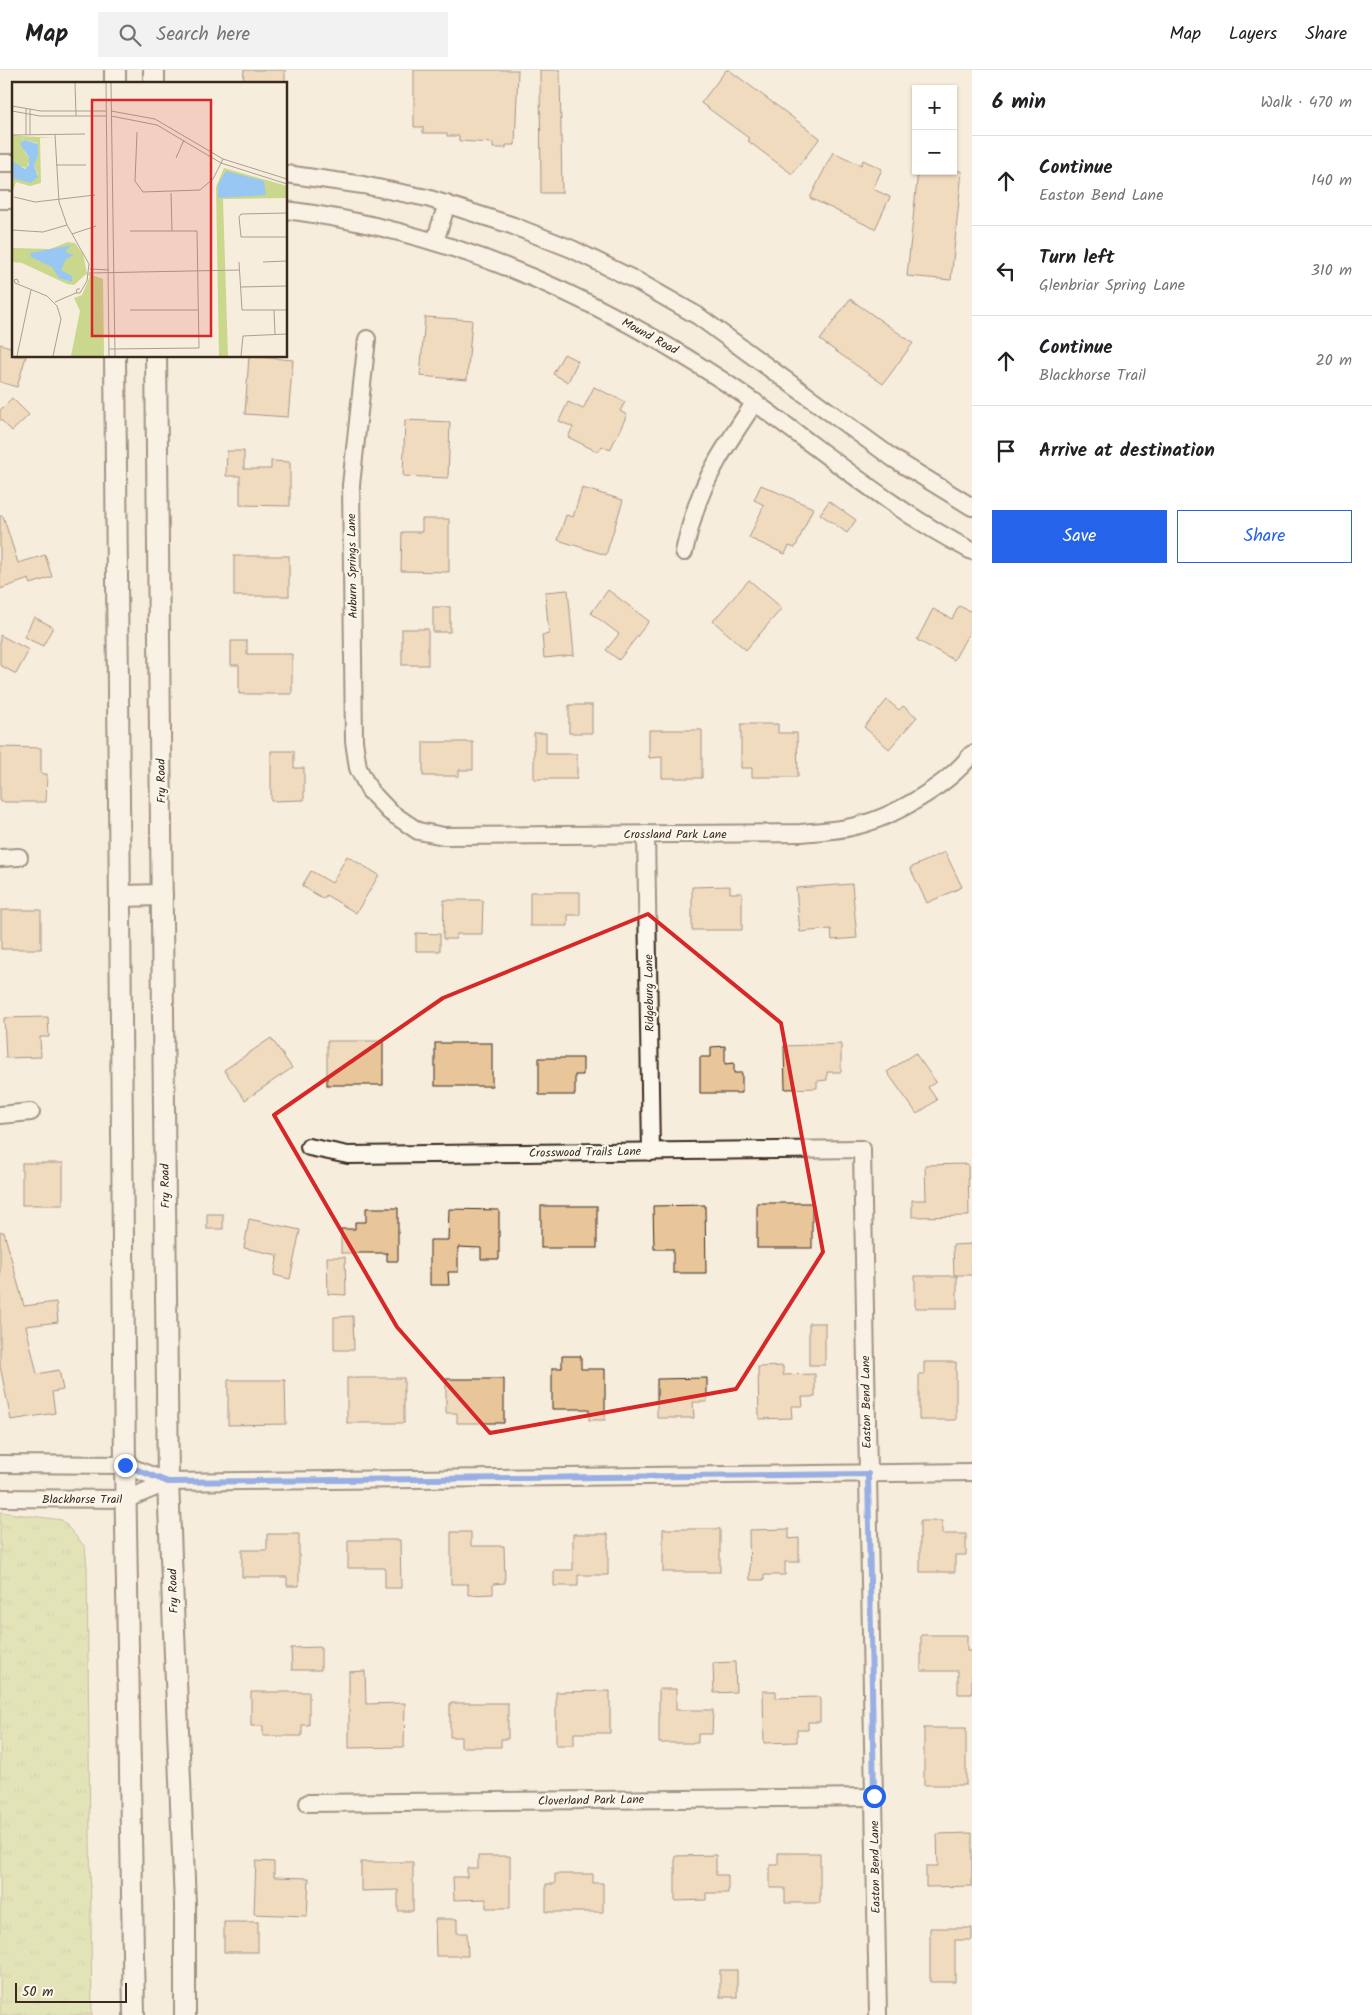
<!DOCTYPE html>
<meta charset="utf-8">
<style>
body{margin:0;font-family:Kalam,sans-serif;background:#f2f2f2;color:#202124}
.controls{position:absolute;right:15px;top:15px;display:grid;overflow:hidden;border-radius:0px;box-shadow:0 1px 4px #0004}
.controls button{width:45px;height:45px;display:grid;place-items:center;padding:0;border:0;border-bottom:1px solid #e0e0e0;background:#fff;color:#202124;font:25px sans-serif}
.scale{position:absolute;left:15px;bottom:12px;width:112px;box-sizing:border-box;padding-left:5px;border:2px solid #3b2a1e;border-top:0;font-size:14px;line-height:18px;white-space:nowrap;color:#3b2a1e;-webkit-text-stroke:4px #fbf7ec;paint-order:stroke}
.stop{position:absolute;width:15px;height:15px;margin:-11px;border:4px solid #2563eb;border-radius:50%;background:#fff}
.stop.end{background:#2563eb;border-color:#fff;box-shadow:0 1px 5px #0008}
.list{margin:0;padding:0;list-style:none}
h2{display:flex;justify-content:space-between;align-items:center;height:65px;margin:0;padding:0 20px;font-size:21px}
h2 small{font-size:16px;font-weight:400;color:#757577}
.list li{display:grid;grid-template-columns:32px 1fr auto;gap:15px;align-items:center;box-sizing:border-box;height:90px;padding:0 20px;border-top:1px solid #e0e0e0}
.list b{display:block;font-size:19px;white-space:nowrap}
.list p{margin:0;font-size:16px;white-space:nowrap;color:#757577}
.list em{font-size:16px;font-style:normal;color:#757577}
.actions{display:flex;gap:10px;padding:15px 20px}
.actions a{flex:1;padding:11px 0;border:1px solid #2563eb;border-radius:0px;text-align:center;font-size:18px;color:#2563eb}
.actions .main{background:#2563eb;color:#fff}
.icon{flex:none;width:28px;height:28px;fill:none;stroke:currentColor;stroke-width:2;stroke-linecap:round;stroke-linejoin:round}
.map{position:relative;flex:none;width:972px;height:1945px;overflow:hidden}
header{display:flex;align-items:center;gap:30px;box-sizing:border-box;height:70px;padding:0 25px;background:#fff;border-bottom:1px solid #e0e0e0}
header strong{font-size:24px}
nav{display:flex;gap:28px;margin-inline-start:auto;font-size:18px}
.search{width:350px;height:45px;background:#f2f2f2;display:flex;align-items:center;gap:12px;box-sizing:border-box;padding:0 18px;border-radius:0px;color:#757577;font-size:19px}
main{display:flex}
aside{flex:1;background:#fff}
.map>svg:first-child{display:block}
.grass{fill:url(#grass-tufts);stroke:#828155}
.building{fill:#e8c69a;stroke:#3b2a1e}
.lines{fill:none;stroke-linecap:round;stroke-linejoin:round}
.minor-casing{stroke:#3b2a1e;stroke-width:20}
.major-casing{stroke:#3b2a1e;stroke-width:24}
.minor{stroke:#fbf7ec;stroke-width:16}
.major{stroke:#fbf7ec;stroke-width:20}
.route{stroke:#2563eb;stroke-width:6}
.marked{fill:none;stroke:#d62828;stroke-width:4;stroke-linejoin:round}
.labels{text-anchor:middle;stroke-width:4.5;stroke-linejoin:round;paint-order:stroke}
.street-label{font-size:12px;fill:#3b2a1e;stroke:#fbf7ec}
.inset-road{fill:none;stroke:#ac9f90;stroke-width:1}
.view{fill:#d62828;fill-opacity:0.15;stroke:#d62828;stroke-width:2.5}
.inset-edge{fill:none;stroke:#3b2a1e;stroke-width:2.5}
</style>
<header>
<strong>Map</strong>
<div class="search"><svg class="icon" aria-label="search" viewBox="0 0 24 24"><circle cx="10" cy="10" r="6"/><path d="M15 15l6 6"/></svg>Search here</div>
<nav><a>Map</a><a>Layers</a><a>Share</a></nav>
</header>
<main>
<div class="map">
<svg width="972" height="1945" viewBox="0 0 972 1945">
<defs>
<pattern id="grass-tufts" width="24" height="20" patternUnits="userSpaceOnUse" patternTransform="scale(1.25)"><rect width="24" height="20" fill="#c9d88c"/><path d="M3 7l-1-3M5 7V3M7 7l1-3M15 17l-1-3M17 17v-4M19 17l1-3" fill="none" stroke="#aeba78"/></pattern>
</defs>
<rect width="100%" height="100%" fill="#f7eddc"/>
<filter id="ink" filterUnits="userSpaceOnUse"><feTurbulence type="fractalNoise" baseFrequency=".02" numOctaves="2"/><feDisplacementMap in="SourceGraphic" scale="10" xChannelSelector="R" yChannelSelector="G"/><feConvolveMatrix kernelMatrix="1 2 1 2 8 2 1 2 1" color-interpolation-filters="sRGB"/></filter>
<g filter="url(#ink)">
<path class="grass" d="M0 1442 62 1450 85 1477 87 1497 92 1945H0Z"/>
<g class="building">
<path d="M244 0H285V14H243Z"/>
<path d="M414 0H518L515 75H506V78H493V73L459 71V66H447V63H423V57H414Z"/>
<path d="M540 0H560L562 123H541Z"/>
<path d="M726 0H729L820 68 792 104 748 71 750 69 701 33Z"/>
<path d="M833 82 861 95 863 90 882 99 873 119 890 127 875 159 810 128Z"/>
<path d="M918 101H962L951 210 907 206Z"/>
<path d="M850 229 913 273 883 314 820 270Z"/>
<path d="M425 247 472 250 467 310 420 306Z"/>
<path d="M0 274 14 278V286H26L17 317 0 312Z"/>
<path d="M564 284 578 291 568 312 553 304Z"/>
<path d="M249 286 293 290 288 347 245 344Z"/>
<path d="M594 317 625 332 620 341 627 345 610 380 602 376 598 382 568 367 573 357 559 351 568 332 583 339Z"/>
<path d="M12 328 29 345 12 361 0 349V340Z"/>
<path d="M405 350 450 352 448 408 403 406Z"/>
<path d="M227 381H244V399H271V391L290 392V436L240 435V406H226Z"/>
<path d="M761 415 813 438 795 478 789 476 785 484 749 468 764 435 754 430Z"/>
<path d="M582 418 623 430 606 485 558 470 566 445 573 447Z"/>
<path d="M829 431 856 450 847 463 820 444Z"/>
<path d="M0 446H3L18 493 45 485 52 507 31 514 29 509 0 519Z"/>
<path d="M422 449H449V502L401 501 402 462H422Z"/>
<rect x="234" y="486" width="55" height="40"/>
<path d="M749 510 782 538 746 580 713 551Z"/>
<path d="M568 520 574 585 544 588 542 565 549 564 545 522Z"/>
<path d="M608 520 649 551 619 590 606 580 619 564 591 543Z"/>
<path d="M959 536 972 542V557L954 590 917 570 933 539 952 549Z"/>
<rect x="433" y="537" width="17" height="25"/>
<path d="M34 547 53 557 43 576 24 567Z"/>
<rect x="402" y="559" width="26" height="36"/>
<path d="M0 565 29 580 16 604 0 595Z"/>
<path d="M231 571H247V584H292V624H239V595H231Z"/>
<path d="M887 630 899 640 903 636 917 647 889 679 864 657Z"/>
<rect x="569" y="635" width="23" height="28"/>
<path d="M741 654H778V663H797L798 707H752V698H741Z"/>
<path d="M649 660H702V708H662V687L649 688Z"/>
<path d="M534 663H546V684H577V709H534Z"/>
<path d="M423 672H473V700H459V706H423Z"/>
<path d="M0 677 41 678V704H47L46 732H0Z"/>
<path d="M271 681H294V698H304V730L271 731Z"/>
<path d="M945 782 962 817 927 833 910 798Z"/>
<path d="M347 786 379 805 356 843 326 825 324 829 302 816 311 801 332 813Z"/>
<path d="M852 814 857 868 832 870 831 859 800 862 796 818Z"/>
<path d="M730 816V823H742V860H692V817Z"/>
<path d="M530 822H580V845H568V856H530Z"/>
<path d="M444 830H483L482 864H457L456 869H443Z"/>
<rect x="1" y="840" width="40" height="39"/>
<path d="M416 863 440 864V881H416Z"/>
<path d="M48 947 49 967H40L41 987 6 988 4 948Z"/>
<path d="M271 968 292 998 245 1030 224 1000Z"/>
<rect x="327" y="971" width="56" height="44"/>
<rect x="435" y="973" width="57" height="43"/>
<path d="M841 974V1002H827V1010L817 1011V1018L785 1019 784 976Z"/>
<path d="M725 976V994L734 993V1003H742V1023H700V987H711V977Z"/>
<path d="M915 983 936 1012 928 1017 937 1030 917 1044 887 1002Z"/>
<path d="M539 988H583V1005H575V1025H539Z"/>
<rect x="22" y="1093" width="41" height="42"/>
<path d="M968 1094 969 1146 912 1147V1130H926L925 1095Z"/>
<rect x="757" y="1133" width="55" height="45"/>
<path d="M705 1135 706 1203H673V1179H654L653 1136Z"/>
<rect x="541" y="1136" width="56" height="42"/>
<path d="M366 1138H398V1191H387V1183H341V1159H355V1152H366Z"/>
<path d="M449 1139 499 1140V1189H481V1178L458 1177V1202H448L449 1215H430V1170H448Z"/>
<rect x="207" y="1144" width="16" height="15"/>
<path d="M249 1149 300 1160 290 1209 274 1205 278 1185 244 1178Z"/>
<path d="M0 1162H4L24 1236 56 1232 58 1252 26 1256 37 1304 59 1300 63 1320 52 1322 55 1343 11 1350 0 1296Z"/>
<path d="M972 1174V1205H954L953 1175Z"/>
<path d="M327 1187H345L346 1225 328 1224Z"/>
<rect x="915" y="1206" width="42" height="32"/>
<path d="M353 1246 354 1280H334V1247Z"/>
<rect x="809" y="1253" width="16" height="42"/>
<path d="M562 1286H581V1299H605V1350H589V1339H552V1298H562Z"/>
<path d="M924 1292H956V1350H919V1304H924Z"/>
<path d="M783 1296V1305L815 1304V1327H802L803 1336H791L792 1348 759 1349 758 1297Z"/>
<rect x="347" y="1308" width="57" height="45"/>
<path d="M707 1308V1332H693L694 1348H657V1309Z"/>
<path d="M446 1309H504V1353H457V1343H446Z"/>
<path d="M228 1310H285L286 1354 228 1355Z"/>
<path d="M920 1451H942V1464H966V1485H955V1502H920Z"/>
<rect x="663" y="1459" width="57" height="43"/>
<path d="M789 1459V1469L799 1468V1492H785V1505H764V1510H750L749 1460Z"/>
<path d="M451 1462H471V1476H504L505 1513 493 1514V1524L468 1525V1514H451Z"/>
<path d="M267 1464H299V1516H287V1507H242V1480H267Z"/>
<path d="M573 1464H608V1505H578V1516H554V1500H573Z"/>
<path d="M348 1470H400L401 1518H385V1498H348Z"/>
<path d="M921 1565H967V1581H972V1624H958V1601H921Z"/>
<path d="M321 1577V1600H292L291 1578Z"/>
<path d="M735 1592 736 1622 714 1623 713 1593Z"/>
<path d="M365 1601 366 1634 405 1633 404 1677 349 1678V1602Z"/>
<path d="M659 1619H676V1640H713L712 1664H698V1673H659Z"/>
<path d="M610 1621V1663H574V1675H556V1622Z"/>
<path d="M763 1621H776V1628L820 1627V1652H808V1660H797V1672L764 1673Z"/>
<path d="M251 1622H309V1655H302V1666H263V1656H251Z"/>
<path d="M450 1633H508V1669H501V1677H461V1667H450Z"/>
<rect x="924" y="1658" width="42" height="57"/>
<path d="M972 1763V1816L926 1817V1796H938L937 1764Z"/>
<path d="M778 1783H820V1833H785V1818H770V1795H778Z"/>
<path d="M716 1785V1805H728V1823H706V1830L675 1831V1786Z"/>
<path d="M478 1786H510V1838H486V1829L454 1830 453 1807H467V1798H478Z"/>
<path d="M256 1791 274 1792V1807L309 1808 307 1846 254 1844Z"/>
<path d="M361 1792H413V1841H398V1820L361 1821Z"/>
<path d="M555 1804H593V1813H603V1842H546V1814H555Z"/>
<path d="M435 1849H457V1863H467L468 1886H436Z"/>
<rect x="224" y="1852" width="34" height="30"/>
<path d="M930 1858H972V1870H955V1912H930Z"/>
<rect x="720" y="1900" width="17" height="27"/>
</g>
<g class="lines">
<g class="minor-casing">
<g id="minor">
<path d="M0 93H14"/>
<path d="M286 104 363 115 427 128 511 155 572 179 637 211 698 246 894 389 972 437"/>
<path d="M0 130H14"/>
<path d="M286 140C458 162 613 233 754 332 826 383 893 441 972 481"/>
<path d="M435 171 447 134"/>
<path d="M367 269 351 415 354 671 358 698 370 721 390 742 418 761 444 766 801 763C818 761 835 761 851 757 891 749 947 716 972 684"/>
<path d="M684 482C687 469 690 457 694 444 706 403 731 368 755 332"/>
<path d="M646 764 651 1082"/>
<path d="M0 788 19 787"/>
<path d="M0 1045 31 1042"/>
<path d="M309 1077 348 1085 862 1079 878 1945"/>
<path d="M0 1394 125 1395 168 1412 972 1402"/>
<path d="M0 1428 127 1429 168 1412"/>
<path d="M308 1733 874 1727"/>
</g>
</g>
<g class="major-casing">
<g id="major">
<path d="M115 14V0"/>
<path d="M154 14V0"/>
<path d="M115 286 125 1395 134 1945"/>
<path d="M156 286 168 1412 185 1834V1945"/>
<path d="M120 826 162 825"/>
</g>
</g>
<use href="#minor" class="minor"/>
<use href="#major" class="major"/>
</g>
</g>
<g class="lines" filter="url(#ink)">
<path class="route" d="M125 1395 168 1412 868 1404 874 1726"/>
</g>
<path d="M0 0H972V1945H0ZM648 844 781 953 823 1182 736 1319 490 1363 397 1257 274 1045 443 928Z" fill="#f7eddc" fill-opacity=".55" fill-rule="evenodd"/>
<path class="marked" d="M648 844 781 953 823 1182 736 1319 490 1363 397 1257 274 1045 443 928Z"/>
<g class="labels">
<g class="street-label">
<text transform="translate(650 266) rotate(29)" y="4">Mound Road</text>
<text transform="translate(352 496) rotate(-91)" y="4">Auburn Springs Lane</text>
<text transform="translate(161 711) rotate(-91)" y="4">Fry Road</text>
<text x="675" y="768">Crossland Park Lane</text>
<text transform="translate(649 923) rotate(-91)" y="4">Ridgeburg Lane</text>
<text transform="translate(585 1082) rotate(-1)" y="4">Crosswood Trails Lane</text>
<text transform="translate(165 1116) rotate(-91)" y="4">Fry Road</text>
<text transform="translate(866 1332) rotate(-91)" y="4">Easton Bend Lane</text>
<text x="82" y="1433">Blackhorse Trail</text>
<text transform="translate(173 1521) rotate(-92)" y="4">Fry Road</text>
<text transform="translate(591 1730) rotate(-1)" y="4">Cloverland Park Lane</text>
<text transform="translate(875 1797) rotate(-91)" y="4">Easton Bend Lane</text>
</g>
</g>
<g transform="translate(12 12)">
<rect width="275" height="275" fill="#f7eddc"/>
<path d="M10 54 42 56H28L29 101 18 104 4 100 0 111V96L26 93 22 83 26 73 25 61 11 58ZM212 86 275 104V116L211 117 216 274H207L204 105ZM56 160 63 161 71 172 75 191 91 197 92 274H59L68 229 62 216 70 213 78 194 74 192 62 203 55 202 10 181 0 180V166L38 167Z" fill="#c9d88c"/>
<path d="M0 53 10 54 13 70 18 77 15 86 6 84 0 79Z" fill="#c9d88c"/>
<path d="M12 58 26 62V74L22 83 26 95 19 101 0 96V79L13 87 17 83V75L8 62ZM214 89 252 99 254 113 206 116V102ZM59 163 53 170 62 173 54 177 49 188 60 194V200L47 196 40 185 19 175 18 171Z" fill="#98c7f3"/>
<path class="inset-road" d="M63 1 64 34M94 1 97 274M99 1 103 274M0 24 29 29H94M14 27V53M0 29 28 34H94M99 29 143 37 211 77 275 97M99 34 145 43 209 81 275 102M125 50 123 99 131 110 188 108 201 97 211 77M0 53 73 52M18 53V27M43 53 47 120 55 143 77 182 75 199 68 211H64L65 207H68M164 76 172 58M44 83H74M159 111 160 149M2 115 23 120 83 113M275 131 229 132 227 135 229 155H275M0 148 31 150 55 143M60 152 84 144M227 180 230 228H275M251 180 275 179M78 187 97 188M77 191 228 188M7 201 5 197 2 198 3 201 35 214 45 224 49 237 41 274M228 205 275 204M43 220 64 211M118 228H186M262 228 263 252M97 267 187 266 185 149H118M5 274 19 208M229 274 231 254 275 252"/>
<path class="view" d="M80 18H199V254H80Z"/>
<rect width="275" height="275" class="inset-edge"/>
</g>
</svg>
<div class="controls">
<button>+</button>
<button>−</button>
</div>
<div class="scale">50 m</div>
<div class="stop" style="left:874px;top:1726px"></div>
<div class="stop end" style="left:125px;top:1395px"></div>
</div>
<aside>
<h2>6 min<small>Walk · 470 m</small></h2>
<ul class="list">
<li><svg class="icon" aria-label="ahead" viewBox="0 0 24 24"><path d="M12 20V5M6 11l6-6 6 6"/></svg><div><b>Continue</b><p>Easton Bend Lane</p></div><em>140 m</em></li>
<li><svg class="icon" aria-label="left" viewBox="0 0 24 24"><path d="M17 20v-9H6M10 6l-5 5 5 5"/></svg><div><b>Turn left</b><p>Glenbriar Spring Lane</p></div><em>310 m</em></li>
<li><svg class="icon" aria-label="ahead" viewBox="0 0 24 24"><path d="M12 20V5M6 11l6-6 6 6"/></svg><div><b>Continue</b><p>Blackhorse Trail</p></div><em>20 m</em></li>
<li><svg class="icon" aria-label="arrive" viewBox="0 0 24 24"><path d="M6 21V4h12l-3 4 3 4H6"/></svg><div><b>Arrive at destination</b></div></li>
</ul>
<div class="actions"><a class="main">Save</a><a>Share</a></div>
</aside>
</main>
